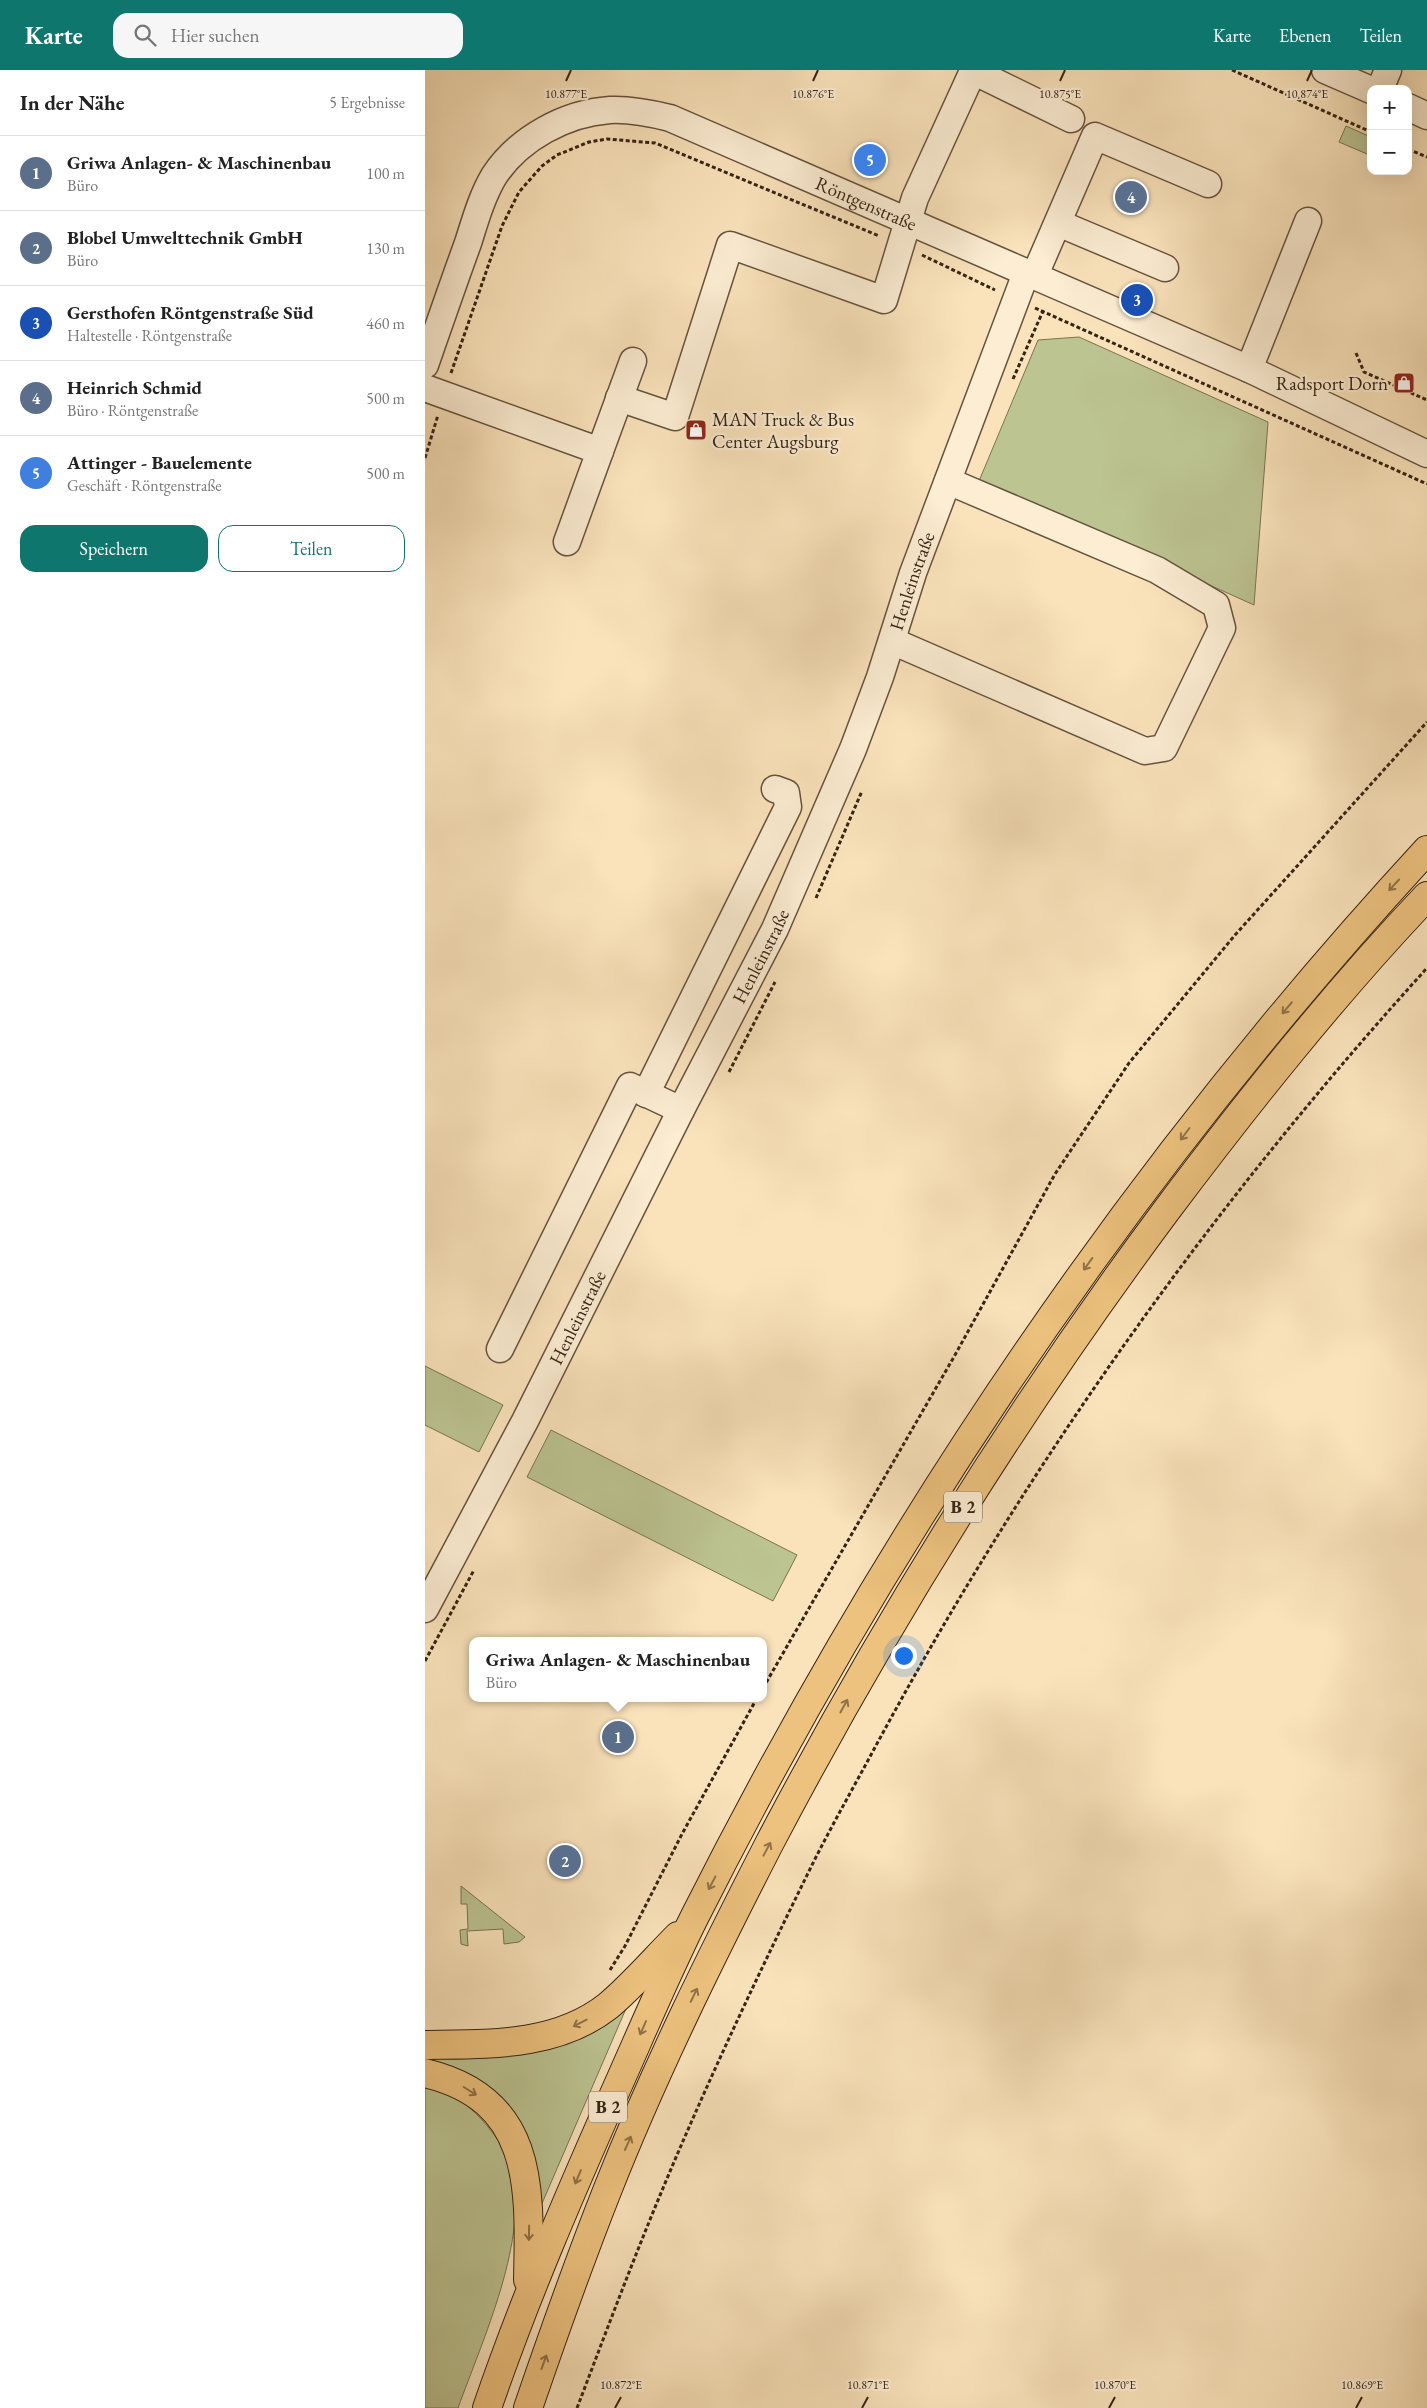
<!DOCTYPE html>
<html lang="de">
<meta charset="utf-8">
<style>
body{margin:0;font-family:"EB Garamond",serif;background:#f6f6f6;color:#222}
.controls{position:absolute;right:15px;top:15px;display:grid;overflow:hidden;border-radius:10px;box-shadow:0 5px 20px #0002}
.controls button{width:45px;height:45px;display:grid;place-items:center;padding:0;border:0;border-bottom:1px solid #e0e0e0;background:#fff;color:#222;font:25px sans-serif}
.you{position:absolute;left:478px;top:1585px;width:18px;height:18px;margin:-12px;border:4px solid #fff;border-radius:50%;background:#1a73e8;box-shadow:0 0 0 8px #1a73e833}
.badge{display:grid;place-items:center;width:32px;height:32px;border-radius:50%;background:#0f766e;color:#fff;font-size:16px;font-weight:700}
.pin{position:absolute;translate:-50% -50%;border:2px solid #fff;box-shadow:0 1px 5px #0006}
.popup{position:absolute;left:44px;top:1567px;width:298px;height:65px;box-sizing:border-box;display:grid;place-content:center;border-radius:10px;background:#fff;filter:drop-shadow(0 1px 4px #0005);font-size:16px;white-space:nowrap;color:#767676}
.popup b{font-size:19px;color:#222}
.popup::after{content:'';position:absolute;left:50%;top:100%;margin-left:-10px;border:10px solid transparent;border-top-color:#fff}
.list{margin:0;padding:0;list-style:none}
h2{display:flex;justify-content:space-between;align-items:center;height:65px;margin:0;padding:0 20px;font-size:21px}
h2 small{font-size:16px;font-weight:400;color:#767676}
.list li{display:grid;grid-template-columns:32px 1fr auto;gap:15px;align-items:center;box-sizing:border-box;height:75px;padding:0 20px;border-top:1px solid #e0e0e0}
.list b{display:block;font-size:19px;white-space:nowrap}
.list p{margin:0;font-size:16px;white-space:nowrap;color:#767676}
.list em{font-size:16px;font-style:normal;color:#767676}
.actions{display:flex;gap:10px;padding:15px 20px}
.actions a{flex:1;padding:11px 0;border:1px solid #0f766e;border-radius:15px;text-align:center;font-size:18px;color:#0f766e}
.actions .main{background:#0f766e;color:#fff}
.icon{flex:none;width:28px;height:28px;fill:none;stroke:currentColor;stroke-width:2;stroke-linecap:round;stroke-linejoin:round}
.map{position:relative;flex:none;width:1002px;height:2338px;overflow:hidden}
header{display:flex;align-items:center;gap:30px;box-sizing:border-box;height:70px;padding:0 25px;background:#0f766e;color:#fff}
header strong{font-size:24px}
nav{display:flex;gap:28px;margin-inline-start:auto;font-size:18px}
.search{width:350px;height:45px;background:#f6f6f6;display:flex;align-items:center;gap:12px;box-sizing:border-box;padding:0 18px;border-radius:15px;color:#767676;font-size:19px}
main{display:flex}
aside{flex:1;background:#fff}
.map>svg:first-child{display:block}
.green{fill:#bcc492;stroke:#787452}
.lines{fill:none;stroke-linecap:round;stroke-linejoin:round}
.minor-casing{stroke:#66533d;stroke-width:29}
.highway-casing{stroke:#352313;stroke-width:30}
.path{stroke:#352313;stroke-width:3;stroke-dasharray:4 2.5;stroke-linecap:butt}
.minor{stroke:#fcedd3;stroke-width:26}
.highway{stroke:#edc27e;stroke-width:28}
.oneway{stroke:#917248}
.ticks{fill:none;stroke:#352313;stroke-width:2}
.labels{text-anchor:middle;stroke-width:4.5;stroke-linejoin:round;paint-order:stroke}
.shield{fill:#fcedd3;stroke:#71604d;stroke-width:1}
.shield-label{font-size:18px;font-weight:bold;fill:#352313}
.street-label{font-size:19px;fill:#352313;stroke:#fcedd3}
.poi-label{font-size:19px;fill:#352313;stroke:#fcedd3;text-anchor:end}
.ticks-label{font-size:12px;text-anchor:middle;fill:#352313;stroke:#fcedd3;stroke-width:4.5;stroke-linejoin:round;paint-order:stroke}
</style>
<header>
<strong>Karte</strong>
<div class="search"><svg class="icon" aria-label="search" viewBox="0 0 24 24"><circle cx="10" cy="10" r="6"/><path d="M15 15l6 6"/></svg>Hier suchen</div>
<nav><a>Karte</a><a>Ebenen</a><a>Teilen</a></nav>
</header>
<main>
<aside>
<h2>In der Nähe<small>5 Ergebnisse</small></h2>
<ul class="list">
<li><span class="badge" style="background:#5c6f8a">1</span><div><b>Griwa Anlagen- &amp; Maschinenbau</b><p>Büro</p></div><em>100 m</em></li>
<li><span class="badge" style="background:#5c6f8a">2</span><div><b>Blobel Umwelttechnik GmbH</b><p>Büro</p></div><em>130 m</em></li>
<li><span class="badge" style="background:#1a4fb4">3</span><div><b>Gersthofen Röntgenstraße Süd</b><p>Haltestelle · Röntgenstraße</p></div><em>460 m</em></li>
<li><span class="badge" style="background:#5c6f8a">4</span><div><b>Heinrich Schmid</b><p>Büro · Röntgenstraße</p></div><em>500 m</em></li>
<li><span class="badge" style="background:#3f7fe0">5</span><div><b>Attinger - Bauelemente</b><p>Geschäft · Röntgenstraße</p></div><em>500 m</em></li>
</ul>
<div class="actions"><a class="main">Speichern</a><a>Teilen</a></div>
</aside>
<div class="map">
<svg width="1002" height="2338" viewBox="0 0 1002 2338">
<rect width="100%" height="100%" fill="#fae3bb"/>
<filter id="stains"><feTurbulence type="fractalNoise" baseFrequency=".004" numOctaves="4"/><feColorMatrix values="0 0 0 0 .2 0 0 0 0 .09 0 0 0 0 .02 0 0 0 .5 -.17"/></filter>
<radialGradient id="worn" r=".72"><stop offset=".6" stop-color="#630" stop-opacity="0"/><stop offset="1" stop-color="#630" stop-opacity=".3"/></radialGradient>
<g class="green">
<path d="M921 56 946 67V77L942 84 914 72Z"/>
<path d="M654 267 843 352 829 535 554 411 613 270Z"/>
<path d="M0 1296 78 1335 54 1382 0 1355Z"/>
<path d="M126 1360 372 1485 348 1531 102 1407Z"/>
<path d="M36 1816 100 1867 94 1872 79 1874 78 1859 42 1861 43 1876 36 1874 35 1860 43 1859 42 1834H36Z"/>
<path d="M203 1934 115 2138 104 2083 0 1995V1984Z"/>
<path d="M0 2017C26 2021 47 2037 63 2057 72 2068 82 2081 86 2096 106 2166 57 2271 33 2338H0Z"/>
</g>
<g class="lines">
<g class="minor-casing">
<g id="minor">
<path d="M900 0 946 20"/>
<path d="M955 19 963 0"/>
<path d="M983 37 1002 46"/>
<path d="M633 153 740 198"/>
<path d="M609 207 670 66 783 114"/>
<path id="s1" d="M0 295C14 255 28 214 43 173 50 151 57 126 69 106 94 68 141 43 185 40 205 39 225 43 245 48L824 299 1002 384"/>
<path d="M824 299 883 151"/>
<path d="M0 318 175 381 142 472"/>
<path d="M194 328 250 347 305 175 459 230 490 128 548 1 646 49"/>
<path d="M175 381 208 291"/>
<path d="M467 571 720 681 739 678 797 558 791 535 732 500 523 411"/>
<path d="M221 1024 363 737 361 723 350 719"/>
<path d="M75 1279 205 1016 256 1040"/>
<path id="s2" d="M0 1539 100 1351 256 1040 350 859 428 679 455 607 488 503 601 203"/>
</g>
</g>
<g class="highway-casing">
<g id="highway">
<path d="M0 1975C63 1974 131 1977 183 1936 208 1915 230 1889 253 1866"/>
<path d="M0 2003C110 2029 105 2119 103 2210"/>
<path d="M62 2338C99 2230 144 2126 190 2022 216 1964 241 1904 270 1846 465 1459 708 1099 1002 780"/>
<path d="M103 2338C128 2265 154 2192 182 2121 229 2002 286 1887 344 1774 460 1553 592 1341 741 1141 823 1032 908 925 1002 826"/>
</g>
</g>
<g class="path">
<path d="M807 0 946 62"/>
<path d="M983 79 1002 87"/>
<path d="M497 185 570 220"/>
<path d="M610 238 1002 414"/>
<path d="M931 283 939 302 1002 330"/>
<path d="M26 303 77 156 94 122 117 96 132 85 164 72 182 69 230 73 454 166"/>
<path d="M588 309 618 241"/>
<path d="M0 388 13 345"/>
<path d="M391 828 437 721"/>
<path d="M304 1002 350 912"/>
<path d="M0 1591 49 1500"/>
<path d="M338 1618 530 1285 630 1104 704 993 810 865 1002 652"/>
<path d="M185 1900 200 1876 257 1764 332 1628"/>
<path d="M152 2338C173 2283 194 2227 216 2172 267 2044 326 1919 387 1795 406 1757 427 1720 447 1683 599 1399 785 1137 1002 898"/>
</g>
<use href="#minor" class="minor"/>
<use href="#highway" class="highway"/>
</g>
<defs><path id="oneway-shaft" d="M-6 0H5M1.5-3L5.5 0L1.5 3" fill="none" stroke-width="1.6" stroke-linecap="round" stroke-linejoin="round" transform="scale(1.25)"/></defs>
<g class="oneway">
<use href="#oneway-shaft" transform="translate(969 815) rotate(133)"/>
<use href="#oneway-shaft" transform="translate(862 938) rotate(130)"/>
<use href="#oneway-shaft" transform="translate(760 1064) rotate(127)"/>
<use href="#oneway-shaft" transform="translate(663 1194) rotate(126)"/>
<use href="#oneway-shaft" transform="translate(419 1636) rotate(-61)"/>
<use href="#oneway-shaft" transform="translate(342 1779) rotate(-62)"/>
<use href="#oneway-shaft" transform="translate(287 1813) rotate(118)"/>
<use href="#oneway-shaft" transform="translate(269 1925) rotate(-64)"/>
<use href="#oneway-shaft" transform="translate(155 1953) rotate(153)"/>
<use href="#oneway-shaft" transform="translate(218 1958) rotate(114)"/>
<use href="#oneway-shaft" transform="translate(45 2021) rotate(32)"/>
<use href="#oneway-shaft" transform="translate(203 2073) rotate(-66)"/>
<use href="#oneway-shaft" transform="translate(153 2107) rotate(113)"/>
<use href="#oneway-shaft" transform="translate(104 2163) rotate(91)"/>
<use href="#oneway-shaft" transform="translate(119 2292) rotate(-70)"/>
</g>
<path class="ticks" d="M141 11 146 0M388 11 393 0M635 11 640 0M882 11 887 0M190 2338 196 2327M437 2338 443 2327M684 2338 690 2327M931 2338 937 2327"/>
<defs>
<g id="shop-square" transform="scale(1.125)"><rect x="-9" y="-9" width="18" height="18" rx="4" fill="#8f2418" stroke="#fcedd3"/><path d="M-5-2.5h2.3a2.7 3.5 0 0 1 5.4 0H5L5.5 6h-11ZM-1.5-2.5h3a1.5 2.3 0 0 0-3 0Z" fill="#fff"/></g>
</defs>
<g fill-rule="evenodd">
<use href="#shop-square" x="979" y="313"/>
<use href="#shop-square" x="271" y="360"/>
</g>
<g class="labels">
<g class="shield">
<rect x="519" y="1421.5" width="38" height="31" rx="4"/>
<rect x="164" y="2021.5" width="38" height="31" rx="4"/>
</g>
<g class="shield-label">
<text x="538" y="1443">B 2</text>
<text x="183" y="2043">B 2</text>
</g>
<g class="street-label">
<text dy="7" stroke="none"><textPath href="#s1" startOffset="614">Röntgenstraße</textPath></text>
<text dy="7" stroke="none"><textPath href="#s2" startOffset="1139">Henleinstraße</textPath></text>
<text dy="7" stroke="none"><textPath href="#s2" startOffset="734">Henleinstraße</textPath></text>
<text dy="7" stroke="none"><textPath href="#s2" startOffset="329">Henleinstraße</textPath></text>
</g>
<g class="poi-label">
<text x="963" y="320">Radsport Dorn</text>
<text x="287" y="356" text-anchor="start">MAN Truck &amp; Bus<tspan x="287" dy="22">Center Augsburg</tspan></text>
</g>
</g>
<g class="ticks-label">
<text x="141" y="28">10.877°E</text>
<text x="388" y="28">10.876°E</text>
<text x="635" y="28">10.875°E</text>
<text x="882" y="28">10.874°E</text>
<text x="196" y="2319">10.872°E</text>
<text x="443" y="2319">10.871°E</text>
<text x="690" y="2319">10.870°E</text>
<text x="937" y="2319">10.869°E</text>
</g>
<rect width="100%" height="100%" filter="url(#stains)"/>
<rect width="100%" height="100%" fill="url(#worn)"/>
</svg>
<div class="controls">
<button>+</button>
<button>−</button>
</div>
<div class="you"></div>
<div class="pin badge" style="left:193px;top:1667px;background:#5c6f8a">1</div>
<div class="popup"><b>Griwa Anlagen- &amp; Maschinenbau</b>Büro</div>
<div class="pin badge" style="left:140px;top:1791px;background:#5c6f8a">2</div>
<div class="pin badge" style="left:712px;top:230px;background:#1a4fb4">3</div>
<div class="pin badge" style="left:706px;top:127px;background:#5c6f8a">4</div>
<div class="pin badge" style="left:445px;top:90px;background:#3f7fe0">5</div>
</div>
</main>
